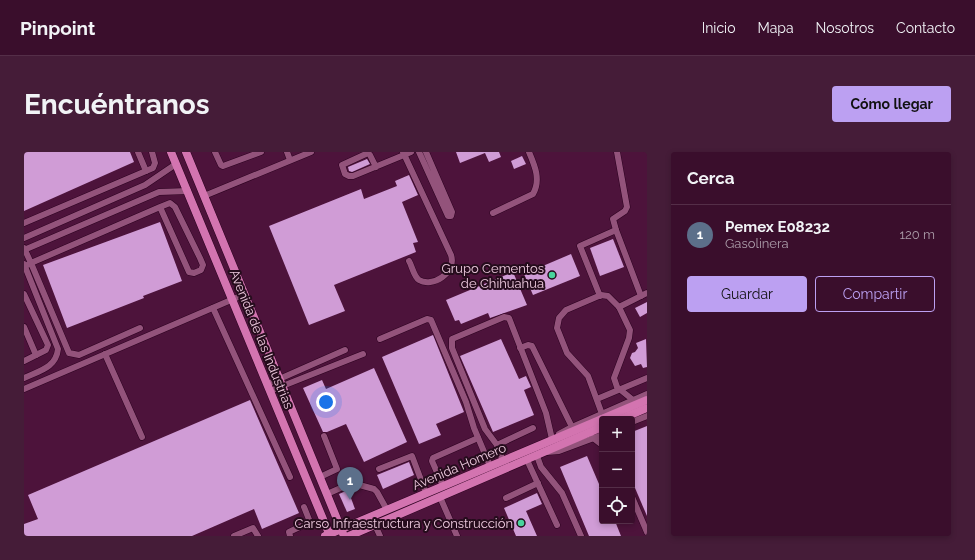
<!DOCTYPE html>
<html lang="es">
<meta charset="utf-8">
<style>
body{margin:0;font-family:Raleway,sans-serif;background:#451c38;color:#f1f3f6}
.controls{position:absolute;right:12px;bottom:12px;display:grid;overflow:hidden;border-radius:4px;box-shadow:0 2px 6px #0003}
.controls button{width:36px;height:36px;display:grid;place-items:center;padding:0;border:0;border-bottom:1px solid #542e48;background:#3a0e2c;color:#f1f3f6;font:20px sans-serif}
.you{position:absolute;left:302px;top:250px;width:14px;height:14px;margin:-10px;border:3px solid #fff;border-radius:50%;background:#1a73e8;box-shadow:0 0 0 6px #1a73e833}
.badge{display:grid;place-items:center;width:26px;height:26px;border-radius:50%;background:#bca0f2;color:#fff;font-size:13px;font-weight:700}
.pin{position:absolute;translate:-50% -33px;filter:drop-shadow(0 1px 2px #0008)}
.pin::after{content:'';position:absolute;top:21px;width:14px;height:12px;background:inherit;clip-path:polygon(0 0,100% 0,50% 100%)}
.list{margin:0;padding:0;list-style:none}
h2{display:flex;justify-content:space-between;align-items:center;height:52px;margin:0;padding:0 16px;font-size:17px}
h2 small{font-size:13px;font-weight:400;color:#ab9ca9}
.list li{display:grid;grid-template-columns:26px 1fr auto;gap:12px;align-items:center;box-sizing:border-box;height:60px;padding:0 16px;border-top:1px solid #542e48}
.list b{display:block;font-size:15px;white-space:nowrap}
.list p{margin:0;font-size:13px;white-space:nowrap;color:#ab9ca9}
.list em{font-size:13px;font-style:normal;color:#ab9ca9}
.actions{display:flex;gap:8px;padding:12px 16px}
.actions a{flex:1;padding:9px 0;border:1px solid #bca0f2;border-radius:4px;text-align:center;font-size:14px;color:#bca0f2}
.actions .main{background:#bca0f2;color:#111}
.icon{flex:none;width:22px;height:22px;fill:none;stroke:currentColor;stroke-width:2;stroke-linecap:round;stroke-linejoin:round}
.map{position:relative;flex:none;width:623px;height:384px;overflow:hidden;border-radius:4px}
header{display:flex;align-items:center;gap:24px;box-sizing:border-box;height:56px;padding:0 20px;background:#3a0e2c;border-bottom:1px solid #542e48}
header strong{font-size:19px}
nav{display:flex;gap:22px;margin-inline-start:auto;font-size:14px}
.intro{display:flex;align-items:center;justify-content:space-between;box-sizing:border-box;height:96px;padding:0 24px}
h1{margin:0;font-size:28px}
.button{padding:10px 18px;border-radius:4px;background:#bca0f2;color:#111;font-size:14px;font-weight:700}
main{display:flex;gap:24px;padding:0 24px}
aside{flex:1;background:#3a0e2c;border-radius:4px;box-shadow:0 2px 6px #0003}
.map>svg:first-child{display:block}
.building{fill:#d09cd6}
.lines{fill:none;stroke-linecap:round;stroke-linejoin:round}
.minor-casing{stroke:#2c0220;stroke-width:7}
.major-casing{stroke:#2c0220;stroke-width:9}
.minor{stroke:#93537b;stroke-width:6}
.major{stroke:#d374b0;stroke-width:8}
.poi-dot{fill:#49d49c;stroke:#250c1c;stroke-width:1.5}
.labels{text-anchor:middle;stroke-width:4;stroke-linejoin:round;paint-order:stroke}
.poi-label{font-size:13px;fill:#edc9de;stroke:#250c1c;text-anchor:end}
.street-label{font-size:13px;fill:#edc9de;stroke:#250c1c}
</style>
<header>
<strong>Pinpoint</strong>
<nav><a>Inicio</a><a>Mapa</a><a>Nosotros</a><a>Contacto</a></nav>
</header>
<div class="intro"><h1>Encuéntranos</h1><a class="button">Cómo llegar</a></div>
<main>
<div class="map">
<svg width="623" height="384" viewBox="0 0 623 384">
<rect width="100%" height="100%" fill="#4d133b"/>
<g class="building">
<path d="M0 0H106L110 10 0 59Z"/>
<path d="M432 0H475L477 5 465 10 461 1 436 11Z"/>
<path d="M498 4 502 12 490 17 487 9Z"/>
<path d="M343 7 346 12 328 20 325 19 324 15Z"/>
<path d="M385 23 394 43 378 50 394 90 389 91 392 100 310 133 321 159 285 173 245 74 337 37 340 47 373 34 371 29Z"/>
<path d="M136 70 158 129 119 144 120 146 43 176 19 113Z"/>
<path d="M589 87 600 115 576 124 566 96Z"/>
<path d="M547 102 556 124 509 143 500 122Z"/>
<path d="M489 120 503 153 466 166 464 161 437 172 435 168 431 169 422 148Z"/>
<path d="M623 150V161L616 165 611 156Z"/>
<path d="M409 183 440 260 412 272 417 283 395 292 358 205Z"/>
<path d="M477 187 495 227 502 224 507 235 500 238 510 263 469 280 436 204Z"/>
<path d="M622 187 623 215 619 216 617 212 611 214 606 206 608 201 611 200 614 196 612 191Z"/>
<path d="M350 216 383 290 340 310 322 272 303 280H299L279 236 298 228 302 237Z"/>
<path d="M226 248 275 361 238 377 230 357 168 384H0V372L14 367 4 343Z"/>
<path d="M623 274V364L608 329V280Z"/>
<path d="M563 304 578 339V369H591L597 384H565L536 315Z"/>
<path d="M385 310 390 323 359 337 353 323Z"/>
<path d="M324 338 331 357 323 360 315 342Z"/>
<path d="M513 341 518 352 502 359 513 384H492L480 356Z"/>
</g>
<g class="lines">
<g class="minor-casing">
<g id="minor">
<path d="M114 0 122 19"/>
<path d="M191 0 197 13 199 14 237 0"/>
<path d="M263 0 266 8"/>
<path d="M379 0 427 103C433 121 408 136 395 128 390 125 388 114 385 109"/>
<path d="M395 0 424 64H427L428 60 402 0"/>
<path d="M352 15 346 3 344 1 318 13 321 22 325 24H329L380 3 387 0"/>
<path d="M180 44 287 0"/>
<path d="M469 61 509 42C517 28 511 14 505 0"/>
<path d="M0 71 129 16 131 11 128 0"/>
<path d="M592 78 589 67 601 59 603 55 593 0"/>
<path d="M0 86 121 33 152 12"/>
<path d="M0 96 7 111 136 55 146 51 151 55 176 106 179 113 177 118 170 121 165 120 136 55"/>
<path d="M0 98 135 40 164 39"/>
<path d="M0 112 34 197C32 216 15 219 0 226"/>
<path d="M1 114 7 111 45 201 55 203 116 176"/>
<path d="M0 142 24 193 22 198 0 209"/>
<path d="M576 144 556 94 592 78 617 144"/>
<path d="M595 155 623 141"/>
<path d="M189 156 266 325"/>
<path d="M0 175 12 203"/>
<path d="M356 187 403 167 407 168 442 250 450 276 466 314"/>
<path d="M496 196 504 193 508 194 548 275"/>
<path d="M81 202 118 285"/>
<path d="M244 232 321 198"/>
<path d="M0 237 221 142"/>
<path d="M246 239 339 202"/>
<path d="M573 247 623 226"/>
<path d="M578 262 564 224 543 201 533 176 535 166 542 158 577 143 584 144 595 155 606 178 605 186 590 226 593 235 609 248"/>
<path d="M608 270 623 264"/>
<path d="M535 282 548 275 623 242"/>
<path d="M569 286 578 293"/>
<path d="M473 293 509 276"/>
<path d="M523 300 535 299 578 283"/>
<path d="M513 304 517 315 538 341 557 384"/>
<path d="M503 308 533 373"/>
<path d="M479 309 473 293 461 277 428 196V187L480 165 485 166 522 261 528 287"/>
<path d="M355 317 388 304 402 341"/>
<path d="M296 325 313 317 300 284"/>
<path d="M419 334 408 309 409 306 454 286"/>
<path d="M303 342 328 331 350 337 353 340 363 358"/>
<path d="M416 345 433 384"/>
<path d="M608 345 623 380"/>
<path d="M482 346 514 331"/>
<path d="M351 373 356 384"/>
<path d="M210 384 229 376 234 384"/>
<path d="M266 384 265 380 286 370 280 355"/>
</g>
</g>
<g class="major-casing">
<g id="major">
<path d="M147 0 306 384"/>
<path d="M162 0 320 384"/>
<path d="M578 267 623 248"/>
<path d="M597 267 623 256"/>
<path d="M301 384 578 267"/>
<path d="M325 384 578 275"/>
</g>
</g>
<use href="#minor" class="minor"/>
<use href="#major" class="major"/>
</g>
<g class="poi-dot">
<circle cx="528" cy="123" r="4"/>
<circle cx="497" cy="371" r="4"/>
</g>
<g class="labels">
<g class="poi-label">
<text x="520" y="121">Grupo Cementos<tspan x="520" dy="15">de Chihuahua</tspan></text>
<text x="489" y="376">Carso Infraestructura y Construcción</text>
</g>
<g class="street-label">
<text transform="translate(238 187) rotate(68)" y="5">Avenida de las Industrias</text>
<text transform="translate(435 314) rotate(-23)" y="5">Avenida Homero</text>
</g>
</g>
</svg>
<div class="controls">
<button>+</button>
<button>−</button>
<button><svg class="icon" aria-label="locate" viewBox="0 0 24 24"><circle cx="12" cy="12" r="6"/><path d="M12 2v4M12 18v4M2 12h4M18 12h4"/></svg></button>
</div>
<div class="you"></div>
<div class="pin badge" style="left:326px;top:348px;background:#5c6f8a">1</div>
</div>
<aside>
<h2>Cerca<small></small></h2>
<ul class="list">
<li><span class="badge" style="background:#5c6f8a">1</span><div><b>Pemex E08232</b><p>Gasolinera</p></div><em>120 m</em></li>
</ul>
<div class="actions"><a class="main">Guardar</a><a>Compartir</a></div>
</aside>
</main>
